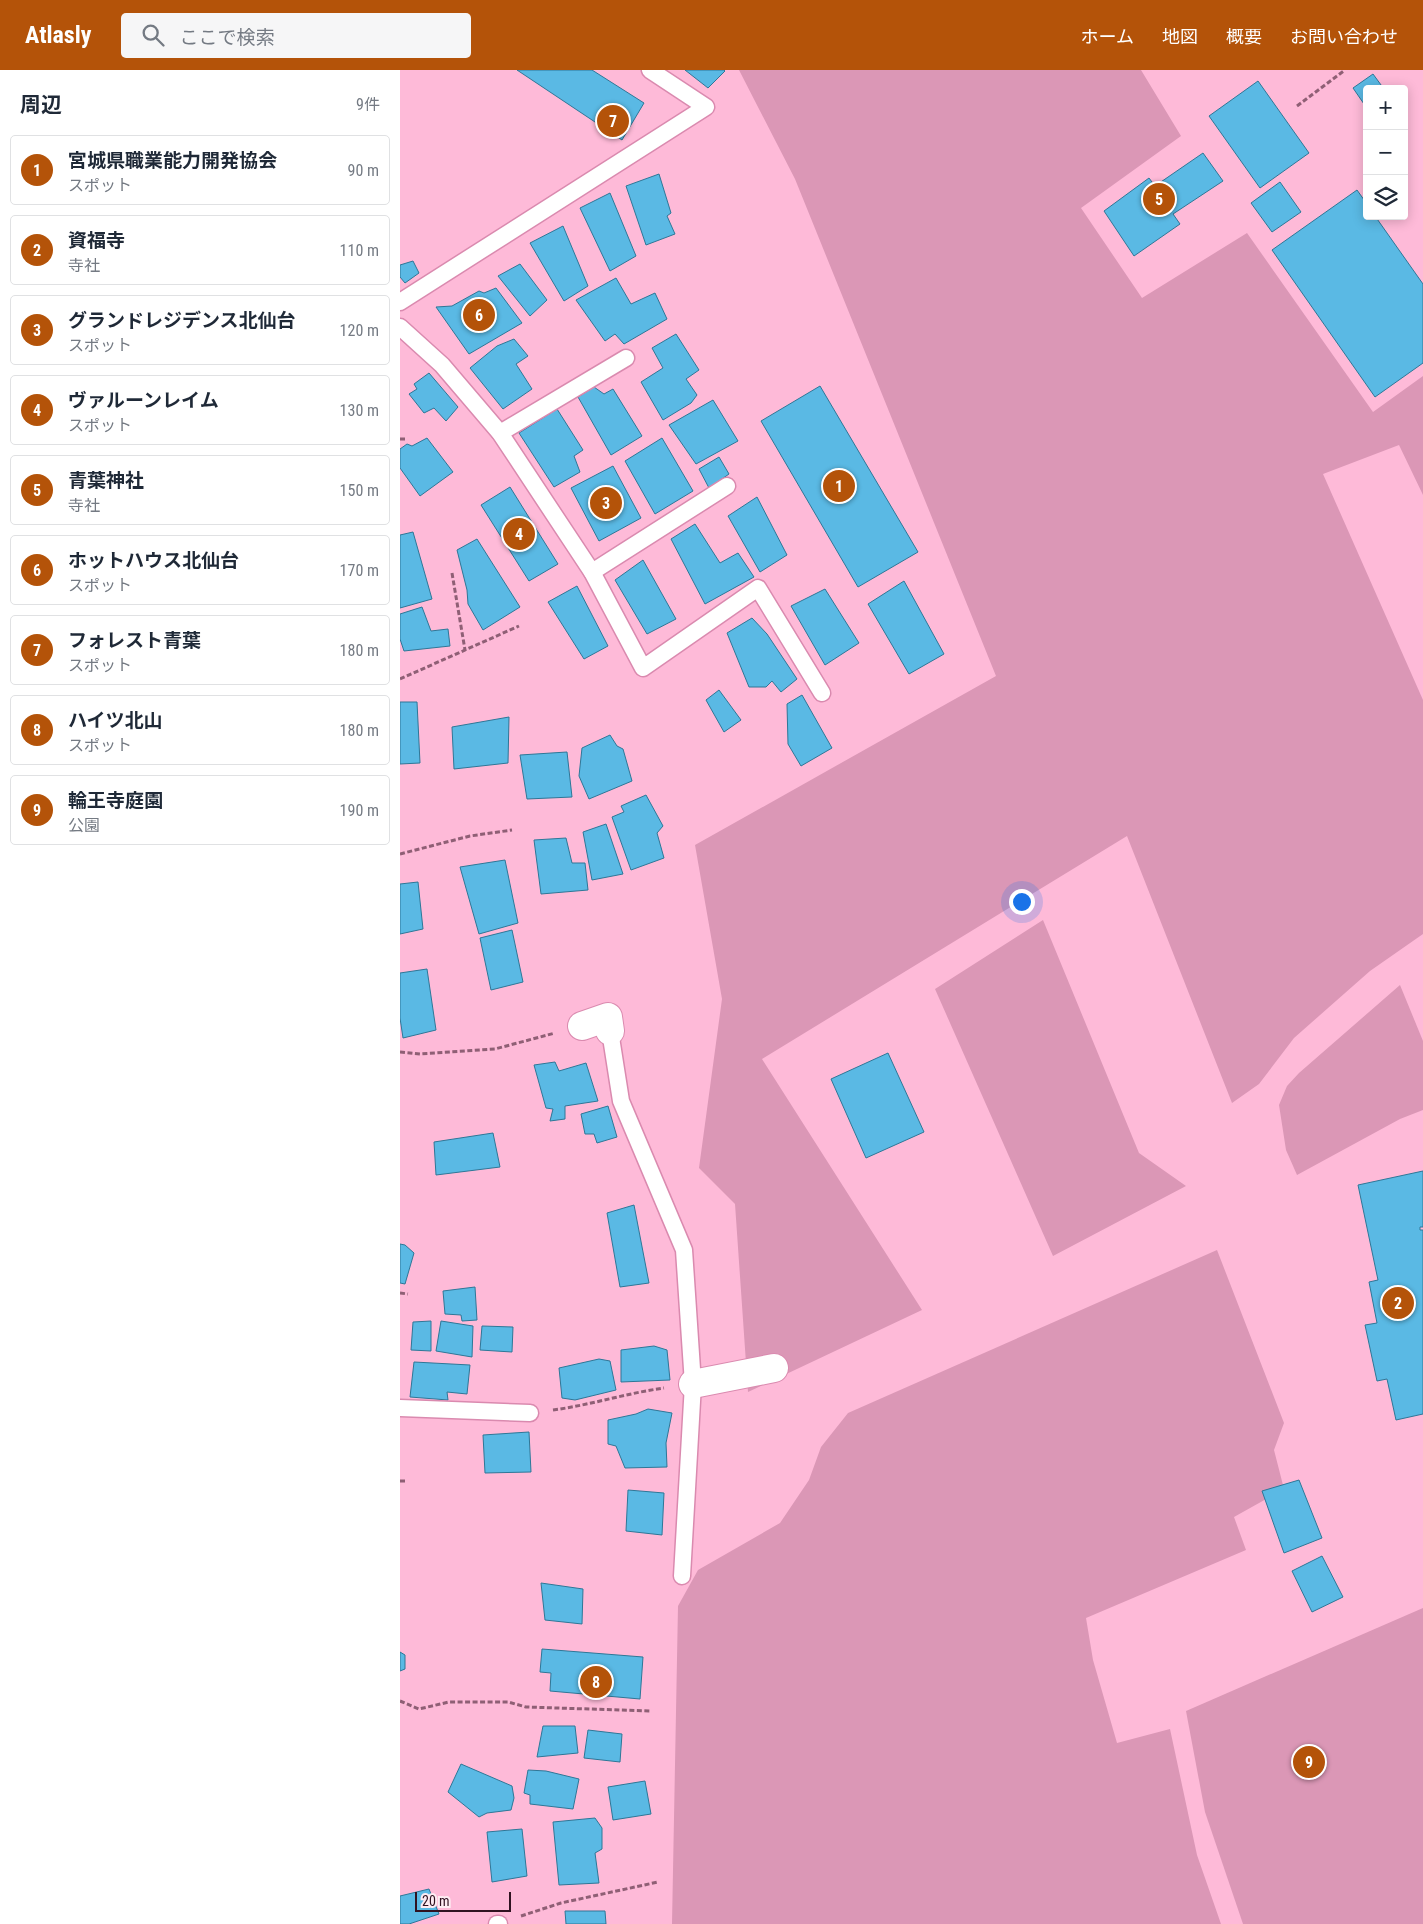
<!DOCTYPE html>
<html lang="ja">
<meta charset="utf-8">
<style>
body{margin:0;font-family:"Roboto Condensed","Noto Sans JP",sans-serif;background:#f6f6f7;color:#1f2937}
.controls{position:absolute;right:15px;top:15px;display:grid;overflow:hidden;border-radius:5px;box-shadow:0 2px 12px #0003}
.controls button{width:45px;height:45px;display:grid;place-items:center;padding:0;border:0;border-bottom:1px solid #e0e1e3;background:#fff;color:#1f2937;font:25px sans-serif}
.scale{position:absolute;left:15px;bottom:12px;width:96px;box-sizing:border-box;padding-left:5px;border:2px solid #301221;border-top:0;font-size:14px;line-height:18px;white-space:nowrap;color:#301221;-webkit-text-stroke:4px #feecf3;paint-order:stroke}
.you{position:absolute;left:621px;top:831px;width:18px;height:18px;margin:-12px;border:4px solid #fff;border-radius:50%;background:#1a73e8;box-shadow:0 0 0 8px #1a73e833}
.badge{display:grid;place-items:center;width:32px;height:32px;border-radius:50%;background:#b45309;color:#fff;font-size:16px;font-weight:700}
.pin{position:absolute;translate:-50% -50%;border:2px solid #fff;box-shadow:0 1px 5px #0006}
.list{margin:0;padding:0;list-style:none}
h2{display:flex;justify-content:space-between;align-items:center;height:65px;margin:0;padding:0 20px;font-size:21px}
h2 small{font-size:16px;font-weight:400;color:#747a83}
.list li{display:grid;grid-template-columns:32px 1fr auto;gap:15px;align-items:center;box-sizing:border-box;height:70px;margin:0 10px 10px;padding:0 10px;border:1px solid #e0e1e3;border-radius:5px}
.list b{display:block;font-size:19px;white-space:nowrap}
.list p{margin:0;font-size:16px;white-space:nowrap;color:#747a83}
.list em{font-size:16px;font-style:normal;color:#747a83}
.icon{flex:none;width:28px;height:28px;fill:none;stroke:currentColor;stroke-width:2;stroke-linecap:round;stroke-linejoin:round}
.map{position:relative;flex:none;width:1023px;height:1854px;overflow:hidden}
header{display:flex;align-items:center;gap:30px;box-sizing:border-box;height:70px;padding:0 25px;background:#b45309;color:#fff}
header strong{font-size:24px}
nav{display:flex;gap:28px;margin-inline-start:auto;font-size:18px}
.search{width:350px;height:45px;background:#f6f6f7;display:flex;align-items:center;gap:12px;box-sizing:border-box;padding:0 18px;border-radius:5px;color:#747a83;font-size:19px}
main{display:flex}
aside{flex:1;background:#fff}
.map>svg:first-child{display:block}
.green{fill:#db97b6}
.building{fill:#5ab9e4;stroke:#2e7797}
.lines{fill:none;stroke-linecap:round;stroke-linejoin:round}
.service-casing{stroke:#da8aaf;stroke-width:19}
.minor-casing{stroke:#da8aaf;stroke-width:30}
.path{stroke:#8f5f75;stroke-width:3;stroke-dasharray:5 2.5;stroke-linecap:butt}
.service{stroke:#fff;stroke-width:16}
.minor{stroke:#fff;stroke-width:28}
</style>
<header>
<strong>Atlasly</strong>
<div class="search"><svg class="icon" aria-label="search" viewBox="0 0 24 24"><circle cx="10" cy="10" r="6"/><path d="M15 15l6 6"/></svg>ここで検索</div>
<nav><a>ホーム</a><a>地図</a><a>概要</a><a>お問い合わせ</a></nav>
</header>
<main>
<aside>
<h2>周辺<small>9件</small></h2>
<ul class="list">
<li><span class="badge">1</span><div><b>宮城県職業能力開発協会</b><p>スポット</p></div><em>90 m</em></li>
<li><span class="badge">2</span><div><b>資福寺</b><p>寺社</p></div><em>110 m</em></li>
<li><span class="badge">3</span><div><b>グランドレジデンス北仙台</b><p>スポット</p></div><em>120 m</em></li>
<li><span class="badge">4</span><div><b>ヴァルーンレイム</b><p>スポット</p></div><em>130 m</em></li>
<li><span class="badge">5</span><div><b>青葉神社</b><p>寺社</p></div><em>150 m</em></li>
<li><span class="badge">6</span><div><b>ホットハウス北仙台</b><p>スポット</p></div><em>170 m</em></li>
<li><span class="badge">7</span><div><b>フォレスト青葉</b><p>スポット</p></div><em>180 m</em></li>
<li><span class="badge">8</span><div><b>ハイツ北山</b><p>スポット</p></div><em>180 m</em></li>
<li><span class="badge">9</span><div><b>輪王寺庭園</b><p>公園</p></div><em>190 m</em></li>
</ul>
</aside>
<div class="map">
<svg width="1023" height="1854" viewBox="0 0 1023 1854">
<rect width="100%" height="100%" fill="#febad8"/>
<g class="green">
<path d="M339 0H741L781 66 681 138 742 228 847 163 973 342 1023 306V425L999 375 923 404 1023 630V864L970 901 894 968 859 1014 832 1033 727 766 362 989 522 1240 348 1322 335 1134 299 1098 322 929 295 775 596 606 395 109Z"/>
<path d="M643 850 739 1083 786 1116 653 1186 535 919Z"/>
<path d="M1000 915 1023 971V1040L1000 1049 897 1105 886 1080 879 1035 887 1016 899 1003Z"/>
<path d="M817 1180 884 1353 874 1380 884 1419 834 1447 846 1480 686 1548 693 1590 717 1673 770 1659 797 1785 821 1854H272L278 1536 298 1500 380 1453 409 1410 421 1377 448 1343Z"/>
<path d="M1023 1538V1854H843L805 1742 786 1641Z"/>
</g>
<g class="building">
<path d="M117 0H192L244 33 222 70Z"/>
<path d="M285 0H324L325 1 308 18Z"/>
<path d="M973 4 984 19H967V32L964 34 953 18Z"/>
<path d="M858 11 909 83 860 118 809 46Z"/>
<path d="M803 83 823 111 773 144 780 154 734 186 704 141 749 108 755 116Z"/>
<path d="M259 104 271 143 267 146 275 164 246 175 226 116Z"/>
<path d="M880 112 901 142 872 162 851 133Z"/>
<path d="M957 120 967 134V146H975L1023 214V293L975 327 872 180Z"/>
<path d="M210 123 236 186 210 201 180 138Z"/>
<path d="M163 156 188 216 164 231 130 173Z"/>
<path d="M13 191 19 203 5 213 0 207V195Z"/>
<path d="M120 194 147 230 130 246 98 206Z"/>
<path d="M216 208 231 234 255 223 267 249 224 274 215 264 205 271 176 230Z"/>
<path d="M96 218 122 253 69 284 36 237 52 236 79 221 84 223Z"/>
<path d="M276 264 299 300 286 309 297 325 291 333 263 350 241 312 263 298 252 278Z"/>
<path d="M114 269 128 286 116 294 132 319 103 339 70 298 97 276Z"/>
<path d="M29 303 58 337 46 351 34 338 24 343 9 324 17 319 14 314Z"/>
<path d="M420 316 518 482 458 517 361 351Z"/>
<path d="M194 317 204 324 213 319 242 366 211 385 178 327Z"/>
<path d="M313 330 338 371 296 394 269 355Z"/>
<path d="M157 339 183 380 174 386 180 402 154 417 119 363Z"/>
<path d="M27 368 53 402 20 426 0 398V379L7 374 12 376Z"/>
<path d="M262 368 293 421 255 444 225 391Z"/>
<path d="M319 387 329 404 309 418 299 399Z"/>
<path d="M213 396 241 448 199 471 171 418Z"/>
<path d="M110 417 158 494 129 511 81 435Z"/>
<path d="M357 427 387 485 360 502 328 446Z"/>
<path d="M295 454 320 493 338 483 354 507 305 534 271 469Z"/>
<path d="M13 462 32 529 0 538V465Z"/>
<path d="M77 469 120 537 83 560 68 534 67 520 57 480Z"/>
<path d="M243 490 276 549 247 564 215 510Z"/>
<path d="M504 511 544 584 509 604 468 534Z"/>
<path d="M177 516 208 576 184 589 148 532Z"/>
<path d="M425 519 459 573 425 595 391 536Z"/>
<path d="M22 537 31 561 48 559 50 576 4 581 0 569V544Z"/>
<path d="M352 548 367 564 397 609 381 622 372 611 366 617H349L327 563Z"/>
<path d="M319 620 341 650 324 662 306 630Z"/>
<path d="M402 625 432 678 401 696 388 674 387 634Z"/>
<path d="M0 632H17L20 693 0 694Z"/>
<path d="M109 647 108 693 54 699 52 657Z"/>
<path d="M210 665 217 676 223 679 232 711 189 729 179 706 182 678Z"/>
<path d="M167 682 172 727 127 729 120 685Z"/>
<path d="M246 725 263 756 257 763 264 788 231 800 212 747 224 742 221 736Z"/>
<path d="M206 754 223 804 192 810 183 762Z"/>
<path d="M166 768 172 793H185L188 820 141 824 134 770Z"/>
<path d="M105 790 118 853 79 864 60 797Z"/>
<path d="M18 812 23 859 0 864V814Z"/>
<path d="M112 860 123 912 91 920 80 868Z"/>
<path d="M27 899 36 960 3 968 0 948V903Z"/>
<path d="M488 983 524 1062 466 1088 431 1009Z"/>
<path d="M155 992 159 1001 186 993 198 1031 165 1036V1049L150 1051 153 1039 146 1038 134 995Z"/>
<path d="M208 1036 217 1067 197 1073 194 1064H185L181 1044Z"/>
<path d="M93 1063 100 1097 36 1105 34 1072Z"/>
<path d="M1023 1101V1157H1020V1160H1023V1344L996 1350 987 1309 977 1311 965 1255 977 1253 969 1212 978 1210 958 1115Z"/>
<path d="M234 1135 249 1213 220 1217 207 1143Z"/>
<path d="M0 1174 5 1175 14 1183 5 1214 0 1213Z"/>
<path d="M75 1217 77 1250 62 1251 61 1245 45 1244 43 1221Z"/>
<path d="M31 1251V1281L11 1280 13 1252Z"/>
<path d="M41 1251 73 1256 72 1287 36 1281Z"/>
<path d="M82 1256 113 1257 112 1282 80 1280Z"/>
<path d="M254 1276 267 1280 270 1310 221 1312V1280Z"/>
<path d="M199 1289 210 1291 216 1320 175 1330 162 1328 159 1298Z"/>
<path d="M14 1292 70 1295 67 1324 47 1322 48 1330 10 1327Z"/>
<path d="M248 1339 272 1343 266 1373 267 1397 225 1398 216 1376 208 1374V1350L236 1344Z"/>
<path d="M129 1362 131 1402 85 1403 83 1365Z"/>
<path d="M899 1410 922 1468 884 1483 862 1421Z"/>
<path d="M228 1420 264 1423 262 1465 226 1461Z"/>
<path d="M922 1486 943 1527 912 1542 892 1501Z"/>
<path d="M141 1513 183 1519 182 1554 145 1550Z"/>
<path d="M142 1579 243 1587 240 1629 150 1621 151 1603 140 1602Z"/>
<path d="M0 1582 5 1585V1599L0 1601Z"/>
<path d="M143 1656H175L178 1683 137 1687Z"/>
<path d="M188 1660 222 1664 220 1692 184 1688Z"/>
<path d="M61 1694 112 1716 114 1728 111 1740 87 1743 79 1747 48 1722Z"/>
<path d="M128 1700 146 1701 179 1709 173 1739 130 1734V1725L124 1723Z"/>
<path d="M245 1711 251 1744 213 1750 208 1717Z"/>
<path d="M195 1748 202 1758V1779L195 1783 199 1813 159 1815 153 1752Z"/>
<path d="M122 1759 127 1806 92 1812 87 1762Z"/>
<path d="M29 1819 39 1844 9 1854H0V1826Z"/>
<path d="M165 1841H205L206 1854H166Z"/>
</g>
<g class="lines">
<g class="service-casing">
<g id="service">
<path d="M0 232 306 37 250 0"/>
<path d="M0 257 42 295 100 363 192 502 243 598 358 518 422 623"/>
<path d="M100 363 226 288"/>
<path d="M192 502 327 416"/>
<path d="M210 961 221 1031 284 1180 293 1314 282 1506"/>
<path d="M0 1338 130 1343"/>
<path d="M97 1854H99"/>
</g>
</g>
<g class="minor-casing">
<g id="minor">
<path d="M182 956 208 947 210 961"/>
<path d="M293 1314 374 1298"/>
</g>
</g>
<g class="path">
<path d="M897 36 945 0"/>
<path d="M0 369H5"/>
<path d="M52 503 65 580"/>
<path d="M0 609 119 556"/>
<path d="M0 784 70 766 112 760"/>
<path d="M0 982 20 984 95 979 155 963"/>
<path d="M0 1223 8 1224"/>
<path d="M153 1340C191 1335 227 1323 264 1318"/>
<path d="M0 1411H5"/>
<path d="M0 1631 19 1639 49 1632H108L126 1637 251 1641"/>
<path d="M121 1846 161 1833 258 1812"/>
</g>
<use href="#service" class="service"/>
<use href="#minor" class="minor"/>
</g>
</svg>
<div class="controls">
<button>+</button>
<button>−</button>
<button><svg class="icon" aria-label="layers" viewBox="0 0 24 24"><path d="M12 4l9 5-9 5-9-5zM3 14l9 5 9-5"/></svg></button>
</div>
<div class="scale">20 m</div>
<div class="you"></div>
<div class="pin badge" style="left:439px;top:416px">1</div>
<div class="pin badge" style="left:998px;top:1233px">2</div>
<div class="pin badge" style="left:206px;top:433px">3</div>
<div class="pin badge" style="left:119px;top:464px">4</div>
<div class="pin badge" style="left:759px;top:129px">5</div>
<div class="pin badge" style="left:79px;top:245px">6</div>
<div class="pin badge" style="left:213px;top:51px">7</div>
<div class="pin badge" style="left:196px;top:1612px">8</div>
<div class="pin badge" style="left:909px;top:1692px">9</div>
</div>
</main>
